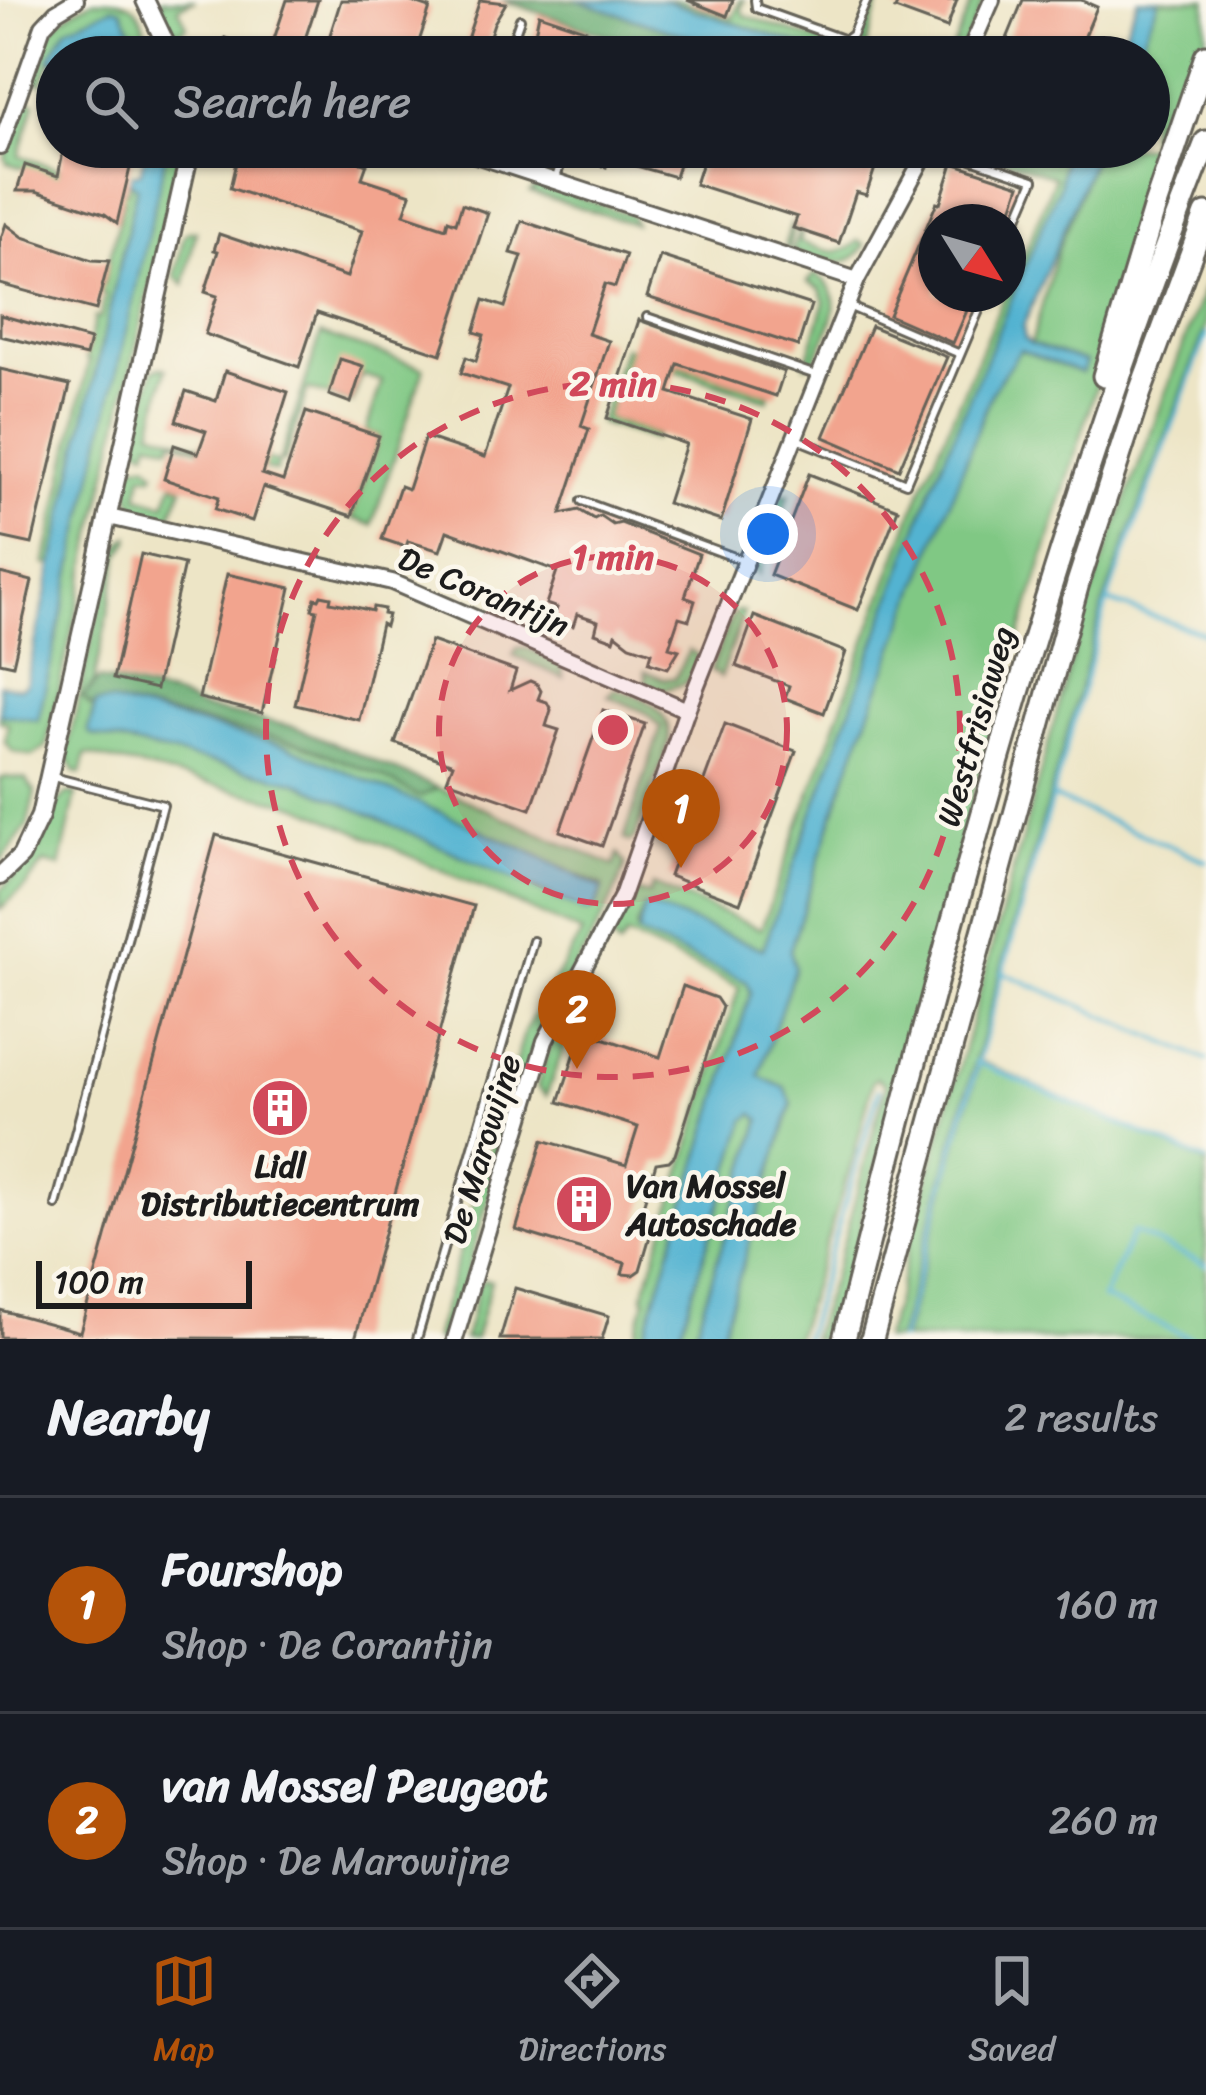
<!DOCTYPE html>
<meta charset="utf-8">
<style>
body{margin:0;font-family:Sriracha,sans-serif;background:#20242c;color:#f1f3f6}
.compass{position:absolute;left:918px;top:204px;width:108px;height:108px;border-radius:50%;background:#171b24;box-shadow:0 3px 9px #0004;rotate:127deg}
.scale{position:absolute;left:36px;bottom:30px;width:216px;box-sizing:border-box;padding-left:12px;border:6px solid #1c1c1c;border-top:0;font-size:33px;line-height:42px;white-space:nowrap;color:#1c1c1c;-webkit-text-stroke:9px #fbf7ec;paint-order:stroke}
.you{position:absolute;left:768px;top:534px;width:42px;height:42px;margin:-30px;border:9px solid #fff;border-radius:50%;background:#1a73e8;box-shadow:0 0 0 18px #1a73e833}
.badge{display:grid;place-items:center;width:78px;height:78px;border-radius:50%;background:#b45309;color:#fff;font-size:39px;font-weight:700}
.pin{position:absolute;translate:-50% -99px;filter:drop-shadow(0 3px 6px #0008)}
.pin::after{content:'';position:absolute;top:63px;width:42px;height:36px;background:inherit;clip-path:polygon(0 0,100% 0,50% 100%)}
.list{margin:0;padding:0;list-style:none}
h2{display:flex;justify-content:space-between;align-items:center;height:156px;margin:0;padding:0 48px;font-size:51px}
h2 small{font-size:39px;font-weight:400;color:#9ea1a6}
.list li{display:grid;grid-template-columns:78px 1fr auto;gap:36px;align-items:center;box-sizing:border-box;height:216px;padding:0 48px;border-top:3px solid #363941}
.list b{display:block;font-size:45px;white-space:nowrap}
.list p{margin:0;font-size:39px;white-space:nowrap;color:#9ea1a6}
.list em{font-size:39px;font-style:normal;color:#9ea1a6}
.icon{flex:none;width:66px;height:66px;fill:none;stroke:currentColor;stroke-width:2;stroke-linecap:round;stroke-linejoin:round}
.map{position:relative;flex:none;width:1206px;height:1339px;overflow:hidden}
.search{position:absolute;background:#171b24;box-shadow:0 3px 9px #0004;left:36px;right:36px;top:36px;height:132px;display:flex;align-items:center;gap:30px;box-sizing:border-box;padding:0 42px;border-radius:66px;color:#9ea1a6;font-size:45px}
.sheet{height:588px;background:#171b24}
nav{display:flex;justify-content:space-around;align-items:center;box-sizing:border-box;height:168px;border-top:3px solid #363941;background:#171b24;font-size:33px;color:#9ea1a6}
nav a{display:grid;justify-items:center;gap:6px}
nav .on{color:#b45309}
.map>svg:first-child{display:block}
.green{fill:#80c884;stroke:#4e7250;stroke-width:3}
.forest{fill:#68ac72;stroke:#426447;stroke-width:3}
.water{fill:#53b3d1;stroke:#386876;stroke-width:3}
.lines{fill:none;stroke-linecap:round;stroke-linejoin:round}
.stream{stroke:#53b3d1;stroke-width:4.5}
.building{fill:#f2a48e}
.service-casing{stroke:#656258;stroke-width:12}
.minor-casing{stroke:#656258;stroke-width:20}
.tertiary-casing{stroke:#656258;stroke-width:22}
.trunk-casing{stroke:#656258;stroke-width:27}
.service{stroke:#fff;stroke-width:6}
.minor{stroke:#fff;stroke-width:14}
.tertiary{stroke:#fff;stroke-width:16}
.trunk{stroke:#fff;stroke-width:21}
.ring{fill:none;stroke:#d1495b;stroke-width:6;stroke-dasharray:21 15}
.labels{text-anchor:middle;stroke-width:9;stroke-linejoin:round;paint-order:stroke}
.street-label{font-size:33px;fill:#1c1c1c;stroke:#fbf7ec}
.poi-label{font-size:33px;font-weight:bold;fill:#1c1c1c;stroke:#fbf7ec}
.centre{fill:#d1495b;stroke:#fbf7ec;stroke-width:6}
.ring-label{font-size:36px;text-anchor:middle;font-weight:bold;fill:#d1495b;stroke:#fbf7ec;stroke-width:9;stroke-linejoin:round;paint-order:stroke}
</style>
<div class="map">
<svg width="1206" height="1339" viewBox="0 0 1206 1339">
<rect width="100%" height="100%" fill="#fbf7ec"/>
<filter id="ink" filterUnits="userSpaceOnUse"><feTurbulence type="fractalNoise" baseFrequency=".00833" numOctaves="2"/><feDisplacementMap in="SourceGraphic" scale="24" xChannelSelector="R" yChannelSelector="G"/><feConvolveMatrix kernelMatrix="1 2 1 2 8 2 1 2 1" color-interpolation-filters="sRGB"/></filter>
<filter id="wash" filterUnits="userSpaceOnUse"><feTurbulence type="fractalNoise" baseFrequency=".004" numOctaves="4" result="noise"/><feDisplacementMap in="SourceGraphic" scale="48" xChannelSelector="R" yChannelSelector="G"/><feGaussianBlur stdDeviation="2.7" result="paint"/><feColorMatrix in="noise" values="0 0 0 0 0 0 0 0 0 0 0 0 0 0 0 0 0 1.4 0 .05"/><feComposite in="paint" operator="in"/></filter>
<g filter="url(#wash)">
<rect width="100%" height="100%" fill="#ede5c6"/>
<g class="green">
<path d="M94 0C150 0 135 13 155 55L161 57H144L121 9C59 30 64 24 42 84L36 81 33 74C48 31 52 20 94 0Z"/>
<path d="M162 0H195L178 7 187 26 181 31 171 29 160 5Z"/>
<path d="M664 0H679L733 18 740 0H744L741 9 744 15 856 54 875 0H880L863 57H837Z"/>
<path d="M973 0H984L962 49 950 55Z"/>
<path d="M1159 0H1206V44L1175 128 976 781 928 990 895 1111 864 1202 859 1243 834 1339H811L840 1255 886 1085 877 1078 873 1081 853 1159 795 1339H720L792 1104 785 1088 759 1076 795 967 790 950 847 773 911 600 992 391 1006 365 1020 350 1082 373 1085 362 1031 344 1057 252 1098 147H1149V57H1135Z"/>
<path d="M31 101 35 103 19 156 127 192 130 182 137 186 52 565 45 564 89 360 86 359 95 317 100 318 105 294 17 264 18 259 103 286 124 199 7 163 5 158 23 105Z"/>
<path d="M167 147H181L46 747 33 756 13 752 5 742 8 723 0 721V714L38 719Z"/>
<path d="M486 147H510L554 161 543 169 490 152Z"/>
<path d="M967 147H1028L1063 158 1060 184 933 484 763 949 651 907 644 908 636 927 638 934 747 982 751 992 643 1339H634L646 1299 643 1297 739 987 627 936 619 947 612 938 633 892 649 894 653 885 761 929 918 498 1005 294H1008L1055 177Z"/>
<path d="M539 184 631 215 635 224 530 192Z"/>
<path d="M791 224 803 228 800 242C822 249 840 260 858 241L865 245C848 274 818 259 792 251L800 230 793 228 788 250 785 244Z"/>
<path d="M189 231H196L184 285 175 276 184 236Z"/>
<path d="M815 274C851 295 828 330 815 360L806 364 825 301 820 289 808 282Z"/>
<path d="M1206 283V327L1104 601 897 1339H883C900 1297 906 1256 915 1212L920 1208 1084 614Z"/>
<path d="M321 334 424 368 372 525 352 518 379 436 366 431 382 381 362 375 352 403 308 389 284 461 280 460Z"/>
<path d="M624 347 770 394 768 400 628 355 607 418 656 434 654 440 599 423Z"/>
<path d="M160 367 166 369 152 430 201 446 204 440 279 463 276 472 173 440 170 446 150 440 147 450 140 448 138 439 153 370Z"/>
<path d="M147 463 155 471 153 476 143 474 138 496 165 504 173 483 183 487 171 515 163 522C131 515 125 495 132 465Z"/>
<path d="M782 494 789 495 759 574 751 566Z"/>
<path d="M129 536 130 541 120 555 94 682 83 697 94 707 88 730 294 781 587 912 603 886 287 746 173 718 191 717 298 743 379 775 419 797 438 788 614 866 618 854 626 864C602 934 558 984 533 1050L447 1339H434L525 1030 582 933 299 806 86 754 81 774 75 772 66 754 112 555Z"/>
<path d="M737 611 744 612 720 678 711 670 731 617Z"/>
<path d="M525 647 562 664 563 678 513 655 517 648Z"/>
<path d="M689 650 698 655 695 671 684 684 663 690 646 684 645 671 664 679 675 678Z"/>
<path d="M614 689C642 695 672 708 669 742L635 837 630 842 624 839 661 727 645 712 608 696Z"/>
<path d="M6 777 25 779 35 792 27 826 0 863V779Z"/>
<path d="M67 794H76L60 867 44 863 26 886 0 909V891L38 851 55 806Z"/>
<path d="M565 1025 572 1026 546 1096 537 1087 550 1046Z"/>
<path d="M980 1061 1206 1163V1339H903Z"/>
<path d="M754 1114 761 1119 693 1339H678L746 1119Z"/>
<path d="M484 1280 491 1281 475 1339H464L479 1285Z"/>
</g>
<g class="forest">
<path d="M502 0H577L751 57H722L663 38 656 52Z"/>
<path d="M99 679 177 697 201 708 295 727 438 788 419 797 379 775 298 743 111 702 90 706 83 697Z"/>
</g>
<g class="water">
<path d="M577 0H664L837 57H751Z"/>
<path d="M1138 0H1159L1135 57H1114Z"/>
<path d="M114 7 121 9 144 57H57V65L49 58 67 28Z"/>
<path d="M146 147H167V150L38 720 0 714V684L20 688 26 684 137 187 130 182 132 174 141 172Z"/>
<path d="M1028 147H1098L1023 327 1025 339 1031 344 1086 362 1082 373 1020 350 992 391 847 773 790 950 795 967 759 1076 785 1088 792 1104 720 1339H693L761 1120 754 1114 746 1120 678 1339H643L751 992 747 982 638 934 644 907H651L763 949 933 484 1060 184 1063 158Z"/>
<path d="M111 702 287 746 525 849 603 889 595 908 587 912 294 781 91 735 88 731 96 703Z"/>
</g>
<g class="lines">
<g class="stream">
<path d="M1110 602 1206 634"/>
<path d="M1052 797 1206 861"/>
<path d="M1002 972 1206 1060"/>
<path d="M976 1062 1206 1161"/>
<path d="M804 1339 879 1090"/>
<path d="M900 1339 1107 602 1206 335"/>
<path d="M1193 1339 1103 1298 1133 1232 1206 1265"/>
</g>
</g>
<g id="blocks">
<g class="building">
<path d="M287 0H318L299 57H268Z"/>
<path d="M341 0H406L430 8 414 57H323Z"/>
<path d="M480 0 506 3 494 23 483 57H461Z"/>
<path d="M687 0H733L727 16Z"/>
<path d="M899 0H957L947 28 895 9Z"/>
<path d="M1023 0H1081L1097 7 1076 57H1004L1006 52 1002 51Z"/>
<path d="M539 14 587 30 573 57H530Z"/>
<path d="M225 38 247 45 243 57H219Z"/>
<path d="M620 40 664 55 663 57H618Z"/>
<path d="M64 147H135L117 223 105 214 36 191H17L25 165 58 176Z"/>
<path d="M244 147H266L294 156 297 147H314L367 164 362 178 411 194 404 214 446 228 448 220 456 223 462 204 488 213 441 354 317 313 299 367 205 334 217 296 205 292 218 251 214 250 219 234 347 277 362 231 230 188 238 154Z"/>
<path d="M581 147H685L675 177 608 158 606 167 586 160 588 152Z"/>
<path d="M707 147H882L866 195 856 192 839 243 793 228 797 217 695 184Z"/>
<path d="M953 163 1020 185 1009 218 1003 216 1000 222H936V294H974L953 343 889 315 937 202 940 203Z"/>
<path d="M522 221 626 255 615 287 605 284 588 334 609 341 581 426 589 429 561 514 579 510 594 519 600 516 613 525 621 523 699 554 685 597 695 601 689 620 679 617 669 647 679 650 668 668 649 662 652 652 630 645 616 634 614 640 595 633 598 621 577 614 573 626 553 620 557 608 546 604 557 571 447 531 440 551 408 541 406 547 382 539 400 486 408 489 425 437 485 457 508 388 461 373 466 357 476 361 484 335 474 332 484 300 505 307 522 256 511 253Z"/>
<path d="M6 224 23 237 92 260 109 261 96 310 0 284V241Z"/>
<path d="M660 256 811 305 798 346 647 297Z"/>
<path d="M0 315 90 340 86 356 0 336Z"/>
<path d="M639 320 784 372 776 396 678 364 669 392 752 419 721 521 667 503 686 444 607 418Z"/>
<path d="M871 326 947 357 899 469 824 437Z"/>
<path d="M340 359 363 366 351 403 329 395Z"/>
<path d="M0 369 70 385 32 544 0 537Z"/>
<path d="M225 371 288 392 262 474 283 481 306 412 379 436 352 516 263 487 252 521 215 509 219 497 164 479 174 445 198 453 206 431 176 421 186 391 216 401Z"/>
<path d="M809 474 898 509 858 610 770 575Z"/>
<path d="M141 554 184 564 156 689 113 679Z"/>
<path d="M0 573 32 581 13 665 0 662Z"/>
<path d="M227 574 291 588 262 713 199 698Z"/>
<path d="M321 595 331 597 330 602 352 606 372 611 373 607 384 609 383 614 388 615 385 626 381 624 359 720 295 705 317 610 312 609 315 598 319 599Z"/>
<path d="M754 616 846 652 824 713 785 698 789 686 736 666Z"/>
<path d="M431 641 516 671 510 690 530 681 537 684 541 691 538 699 547 702 551 710 546 726 559 730 531 809 447 780 453 764 395 743Z"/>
<path d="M603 710 645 724 602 846 560 831Z"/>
<path d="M725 724 796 751 740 903 669 876Z"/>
<path d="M216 835 474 906 355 1339 0 1337V1310L80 1332Z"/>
<path d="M683 986 716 998 722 1007 675 1155 669 1161 656 1163 638 1222 653 1226 640 1270 633 1275 622 1274 625 1263 516 1230 543 1140 626 1165 638 1127 559 1102 582 1031 660 1057Z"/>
<path d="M515 1288 609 1316 602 1339H500Z"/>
</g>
</g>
</g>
<g filter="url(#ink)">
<use href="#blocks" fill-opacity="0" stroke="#656258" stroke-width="3"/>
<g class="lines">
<g class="service-casing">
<g id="service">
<path d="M755 0 756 8 845 40 852 35 867 0"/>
<path d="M507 57 520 19"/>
<path d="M596 57 600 46"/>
<path d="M935 147 1034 180 1008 241"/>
<path d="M556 178 566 147"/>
<path d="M848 306 960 354"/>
<path d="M647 317 819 376"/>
<path d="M794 438 906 483 986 294"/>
<path d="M582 501 742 560"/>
<path d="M53 777 163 805 56 1205"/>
<path d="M417 1339 533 941"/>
</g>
</g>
<g class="minor-casing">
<g id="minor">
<path d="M967 57 992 0"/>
<path d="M0 147 43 26 56 12 76 0"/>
<path d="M451 147 857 280"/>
<path d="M109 517 392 582 687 710"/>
<path d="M455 1339 545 1041 622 896 687 710 857 280 929 147"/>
</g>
</g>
<g class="tertiary-casing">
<g id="tertiary">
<path d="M145 0 172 57"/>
<path d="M0 876 21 856 40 816 191 147"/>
</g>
</g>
<g class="trunk-casing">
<g id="trunk">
<path d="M1104 376 1155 206 1206 56"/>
<path d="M844 1339C945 935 1053 530 1206 142"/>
<path d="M872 1339 1078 583 1140 392 1206 214"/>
</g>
</g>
<use href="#service" class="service"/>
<use href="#minor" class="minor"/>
<use href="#tertiary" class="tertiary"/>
<use href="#trunk" class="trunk"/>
</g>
</g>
<circle cx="613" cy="730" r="174" fill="#d1495b" fill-opacity=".12"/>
<g class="ring">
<circle cx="613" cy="730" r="174"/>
<circle cx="613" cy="730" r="347"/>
</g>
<defs>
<g id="building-disc" transform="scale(3)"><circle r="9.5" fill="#d1495b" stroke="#fbf7ec"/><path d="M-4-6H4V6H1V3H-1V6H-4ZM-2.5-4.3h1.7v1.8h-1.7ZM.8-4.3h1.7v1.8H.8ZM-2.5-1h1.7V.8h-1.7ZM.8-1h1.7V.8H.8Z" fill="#fff"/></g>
</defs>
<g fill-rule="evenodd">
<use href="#building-disc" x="280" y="1108"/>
<use href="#building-disc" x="584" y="1204"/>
</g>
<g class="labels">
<g class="street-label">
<text transform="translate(484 591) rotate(23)" y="12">De Corantijn</text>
<text transform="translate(975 726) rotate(-74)" y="12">Westfrisiaweg</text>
<text transform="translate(481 1149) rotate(-73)" y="12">De Marowijne</text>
</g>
<g class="poi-label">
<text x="280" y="1177">Lidl<tspan x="280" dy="38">Distributiecentrum</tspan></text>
<text x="626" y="1197" text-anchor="start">Van Mossel<tspan x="626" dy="38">Autoschade</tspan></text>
</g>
</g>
<circle cx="613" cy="730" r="18" class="centre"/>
<g class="ring-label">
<text x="613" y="396">2 min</text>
<text x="613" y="569">1 min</text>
</g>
</svg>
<svg class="compass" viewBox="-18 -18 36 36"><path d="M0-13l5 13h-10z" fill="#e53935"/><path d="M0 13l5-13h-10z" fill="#9ea1a6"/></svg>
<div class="scale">100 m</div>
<div class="you"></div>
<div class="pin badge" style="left:681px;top:868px">1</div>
<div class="pin badge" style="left:577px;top:1069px">2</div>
<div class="search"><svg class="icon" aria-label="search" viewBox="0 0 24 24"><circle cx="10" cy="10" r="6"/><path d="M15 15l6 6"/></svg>Search here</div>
</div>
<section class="sheet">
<h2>Nearby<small>2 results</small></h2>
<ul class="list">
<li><span class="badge">1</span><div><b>Fourshop</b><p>Shop · De Corantijn</p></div><em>160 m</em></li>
<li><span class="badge">2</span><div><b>van Mossel Peugeot</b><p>Shop · De Marowijne</p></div><em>260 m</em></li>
</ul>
</section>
<nav>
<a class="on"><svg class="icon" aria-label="map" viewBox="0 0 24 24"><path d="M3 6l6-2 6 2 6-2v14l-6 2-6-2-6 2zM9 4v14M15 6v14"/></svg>Map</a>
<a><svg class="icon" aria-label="directions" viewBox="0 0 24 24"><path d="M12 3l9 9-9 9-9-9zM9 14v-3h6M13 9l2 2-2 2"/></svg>Directions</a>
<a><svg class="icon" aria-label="saved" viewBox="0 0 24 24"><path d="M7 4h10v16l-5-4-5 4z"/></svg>Saved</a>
</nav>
